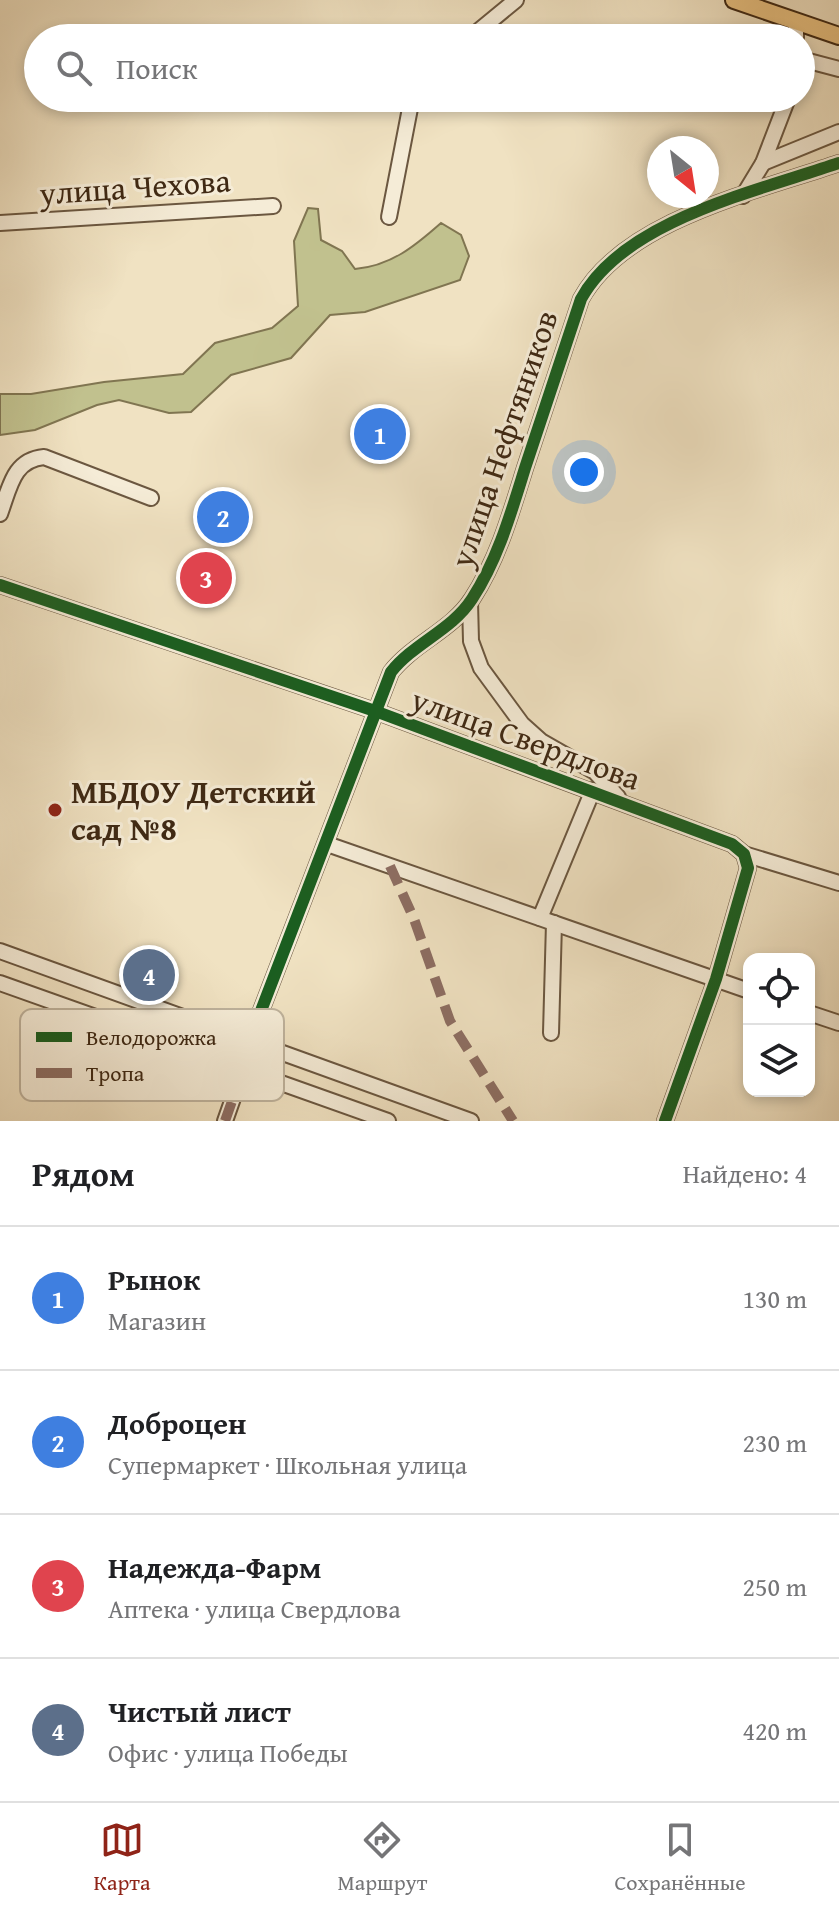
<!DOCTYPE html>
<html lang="ru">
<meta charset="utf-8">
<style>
body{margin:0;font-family:"Gentium Book Plus",serif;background:#f2f2f2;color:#202124}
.controls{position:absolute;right:24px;bottom:24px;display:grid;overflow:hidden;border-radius:16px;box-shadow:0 4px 12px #0003}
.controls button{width:72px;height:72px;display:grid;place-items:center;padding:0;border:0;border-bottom:2px solid #e0e0e0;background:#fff;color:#202124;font:40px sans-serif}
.compass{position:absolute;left:647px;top:136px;width:72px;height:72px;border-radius:50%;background:#fff;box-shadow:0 4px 12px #0003;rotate:150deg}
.you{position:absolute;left:584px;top:472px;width:28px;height:28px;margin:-20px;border:6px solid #fff;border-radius:50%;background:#1a73e8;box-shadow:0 0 0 12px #1a73e833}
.badge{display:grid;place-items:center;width:52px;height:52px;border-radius:50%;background:#8f2418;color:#fff;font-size:26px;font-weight:700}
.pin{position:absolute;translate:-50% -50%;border:4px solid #fff;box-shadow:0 2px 8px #0006}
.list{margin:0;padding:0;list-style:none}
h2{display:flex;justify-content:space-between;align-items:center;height:104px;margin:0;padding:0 32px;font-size:34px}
h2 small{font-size:26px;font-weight:400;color:#757577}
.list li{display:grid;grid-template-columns:52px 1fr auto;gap:24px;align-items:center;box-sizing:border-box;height:144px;padding:0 32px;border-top:2px solid #e0e0e0}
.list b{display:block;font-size:30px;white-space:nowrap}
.list p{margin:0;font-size:26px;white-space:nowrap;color:#757577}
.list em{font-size:26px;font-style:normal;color:#757577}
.icon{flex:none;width:44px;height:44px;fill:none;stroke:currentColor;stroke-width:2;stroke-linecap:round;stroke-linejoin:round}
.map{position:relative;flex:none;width:839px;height:1121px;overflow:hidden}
.search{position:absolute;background:#fff;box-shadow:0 4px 12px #0003;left:24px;right:24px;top:24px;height:88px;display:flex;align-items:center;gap:20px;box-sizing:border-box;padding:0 28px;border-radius:44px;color:#757577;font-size:30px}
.sheet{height:680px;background:#fff}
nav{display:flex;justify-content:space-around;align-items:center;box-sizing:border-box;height:112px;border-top:2px solid #e0e0e0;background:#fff;font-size:22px;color:#757577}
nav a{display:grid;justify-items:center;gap:4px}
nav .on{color:#8f2418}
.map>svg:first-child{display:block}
.green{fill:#c1c18e;stroke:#807551;stroke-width:2}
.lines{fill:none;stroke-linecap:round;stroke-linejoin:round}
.minor-casing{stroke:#6b5740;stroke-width:18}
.major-casing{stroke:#3f2914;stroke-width:20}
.minor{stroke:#f5ecd7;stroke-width:14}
.major{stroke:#e8c181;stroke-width:16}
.quiet{stroke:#8d6e63;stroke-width:10;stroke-dasharray:20 10;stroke-linecap:butt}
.cycleway-casing{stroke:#f5ecd7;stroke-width:17}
.cycleway{stroke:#1b5e20;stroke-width:12}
.poi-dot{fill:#8f2418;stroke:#f5ecd7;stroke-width:3}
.labels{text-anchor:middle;stroke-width:6;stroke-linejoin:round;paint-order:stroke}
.street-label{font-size:32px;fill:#3f2914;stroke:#f5ecd7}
.poi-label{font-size:32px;font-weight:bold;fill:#3f2914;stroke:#f5ecd7;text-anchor:start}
.key{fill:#f5ecd7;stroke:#beb29c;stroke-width:2}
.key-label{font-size:22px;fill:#3f2914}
</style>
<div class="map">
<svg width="839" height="1121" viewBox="0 0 839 1121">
<rect width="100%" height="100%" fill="#f0e2c2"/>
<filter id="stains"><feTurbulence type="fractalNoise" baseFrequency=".0025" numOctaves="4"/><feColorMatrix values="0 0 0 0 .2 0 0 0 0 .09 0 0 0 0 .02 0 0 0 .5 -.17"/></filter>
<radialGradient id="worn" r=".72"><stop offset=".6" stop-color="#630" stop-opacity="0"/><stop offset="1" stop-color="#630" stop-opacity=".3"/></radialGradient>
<path class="green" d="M308 208 318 209 321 240 342 251 355 269C391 266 415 246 441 223L461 235 469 256 460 280 365 312 330 315 291 358 231 375 191 412 169 413 119 400 97 405 35 430 0 435V394H31L104 382 183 374 215 343 272 328 298 306 294 241Z"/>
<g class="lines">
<g class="minor-casing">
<g id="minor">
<path d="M796 22V38"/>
<path d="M470 38 516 0"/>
<path d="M801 59 839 69"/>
<path d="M763 163 839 132"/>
<path d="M743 196 763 163 788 98"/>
<path d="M389 217 412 98"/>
<path d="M0 223 273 206"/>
<path d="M0 514C10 487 13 460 44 457L151 498"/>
<path d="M0 585 375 711 732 844 744 854 748 868 716 979 665 1121"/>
<path d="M470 602 471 641 481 668 522 724 541 741 595 772 618 797"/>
<path d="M327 844 749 991"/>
<path d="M744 854 839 883"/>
<path d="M540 918 593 790"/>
<path d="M0 951 471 1121"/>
<path d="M0 983 388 1121"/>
<path d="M809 1013 839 1023"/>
<path d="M551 1033 554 923"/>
<path d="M49 1047 182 1092"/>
<path d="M103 1066 116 1025"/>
<path d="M239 1068 391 672C414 643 452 630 472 599 498 559 511 513 525 468 544 412 562 355 581 299 624 220 758 191 839 163"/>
<path d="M225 1121 243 1070"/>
</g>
</g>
<g class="major-casing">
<path id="major" d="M734 0 839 36"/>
</g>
<use href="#minor" class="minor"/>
<use href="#major" class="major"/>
<g class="quiet">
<path d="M390 866 414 919 450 1021 513 1121"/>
<path d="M225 1121 243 1070"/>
</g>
<g class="cycleway-casing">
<g id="cycleway">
<path d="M0 585 375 711 732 844 744 854 748 868 716 979 665 1121"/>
<path d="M239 1068 391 672C414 643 452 630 472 599 498 559 511 513 525 468 544 412 562 355 581 299 624 220 758 191 839 163"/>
</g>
</g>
<use href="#cycleway" class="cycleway"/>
</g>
<circle class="poi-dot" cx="55" cy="810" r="8"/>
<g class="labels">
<g class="street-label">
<text transform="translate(135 187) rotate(-4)" y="11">улица Чехова</text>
<text transform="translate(504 439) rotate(-71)" y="11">улица Нефтяников</text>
<text transform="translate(526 739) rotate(20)" y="11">улица Свердлова</text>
</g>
<g class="poi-label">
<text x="71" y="803">МБДОУ Детский<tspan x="71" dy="37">сад №8</tspan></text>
</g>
</g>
<rect x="20" y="1009" width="264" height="92" rx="12" class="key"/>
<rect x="36" y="1032" width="36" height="10" fill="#1b5e20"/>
<rect x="36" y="1068" width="36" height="10" fill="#8d6e63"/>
<g class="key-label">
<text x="86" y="1045">Велодорожка</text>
<text x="86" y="1081">Тропа</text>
</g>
<rect width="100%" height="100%" filter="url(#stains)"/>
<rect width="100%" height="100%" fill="url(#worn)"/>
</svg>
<div class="controls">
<button><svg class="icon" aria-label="locate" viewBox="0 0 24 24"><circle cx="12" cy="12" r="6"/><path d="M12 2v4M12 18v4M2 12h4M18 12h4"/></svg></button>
<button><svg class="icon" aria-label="layers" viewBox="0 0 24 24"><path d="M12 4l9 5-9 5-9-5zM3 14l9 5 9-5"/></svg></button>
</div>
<svg class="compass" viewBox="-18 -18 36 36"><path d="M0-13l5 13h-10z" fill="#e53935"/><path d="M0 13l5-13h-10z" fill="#757577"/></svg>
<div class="you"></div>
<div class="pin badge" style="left:380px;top:434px;background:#3f7fe0">1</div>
<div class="pin badge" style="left:223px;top:517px;background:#3f7fe0">2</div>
<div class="pin badge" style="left:206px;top:578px;background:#e0444e">3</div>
<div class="pin badge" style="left:149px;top:975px;background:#5c6f8a">4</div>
<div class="search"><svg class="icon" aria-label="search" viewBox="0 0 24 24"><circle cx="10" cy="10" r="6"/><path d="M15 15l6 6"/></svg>Поиск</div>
</div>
<section class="sheet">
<h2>Рядом<small>Найдено: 4</small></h2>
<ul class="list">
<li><span class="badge" style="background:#3f7fe0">1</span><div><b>Рынок</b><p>Магазин</p></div><em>130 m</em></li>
<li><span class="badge" style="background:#3f7fe0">2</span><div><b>Доброцен</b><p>Супермаркет · Школьная улица</p></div><em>230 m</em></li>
<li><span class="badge" style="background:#e0444e">3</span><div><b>Надежда-Фарм</b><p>Аптека · улица Свердлова</p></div><em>250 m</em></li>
<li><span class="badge" style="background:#5c6f8a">4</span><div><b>Чистый лист</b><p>Офис · улица Победы</p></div><em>420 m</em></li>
</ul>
</section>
<nav>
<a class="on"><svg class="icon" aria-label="map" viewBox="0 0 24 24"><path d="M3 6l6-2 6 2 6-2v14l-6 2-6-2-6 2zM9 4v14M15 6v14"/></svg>Карта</a>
<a><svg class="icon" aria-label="directions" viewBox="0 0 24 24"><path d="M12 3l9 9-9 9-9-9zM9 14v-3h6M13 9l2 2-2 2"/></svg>Маршрут</a>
<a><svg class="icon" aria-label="saved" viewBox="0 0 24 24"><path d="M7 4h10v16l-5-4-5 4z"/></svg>Сохранённые</a>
</nav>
